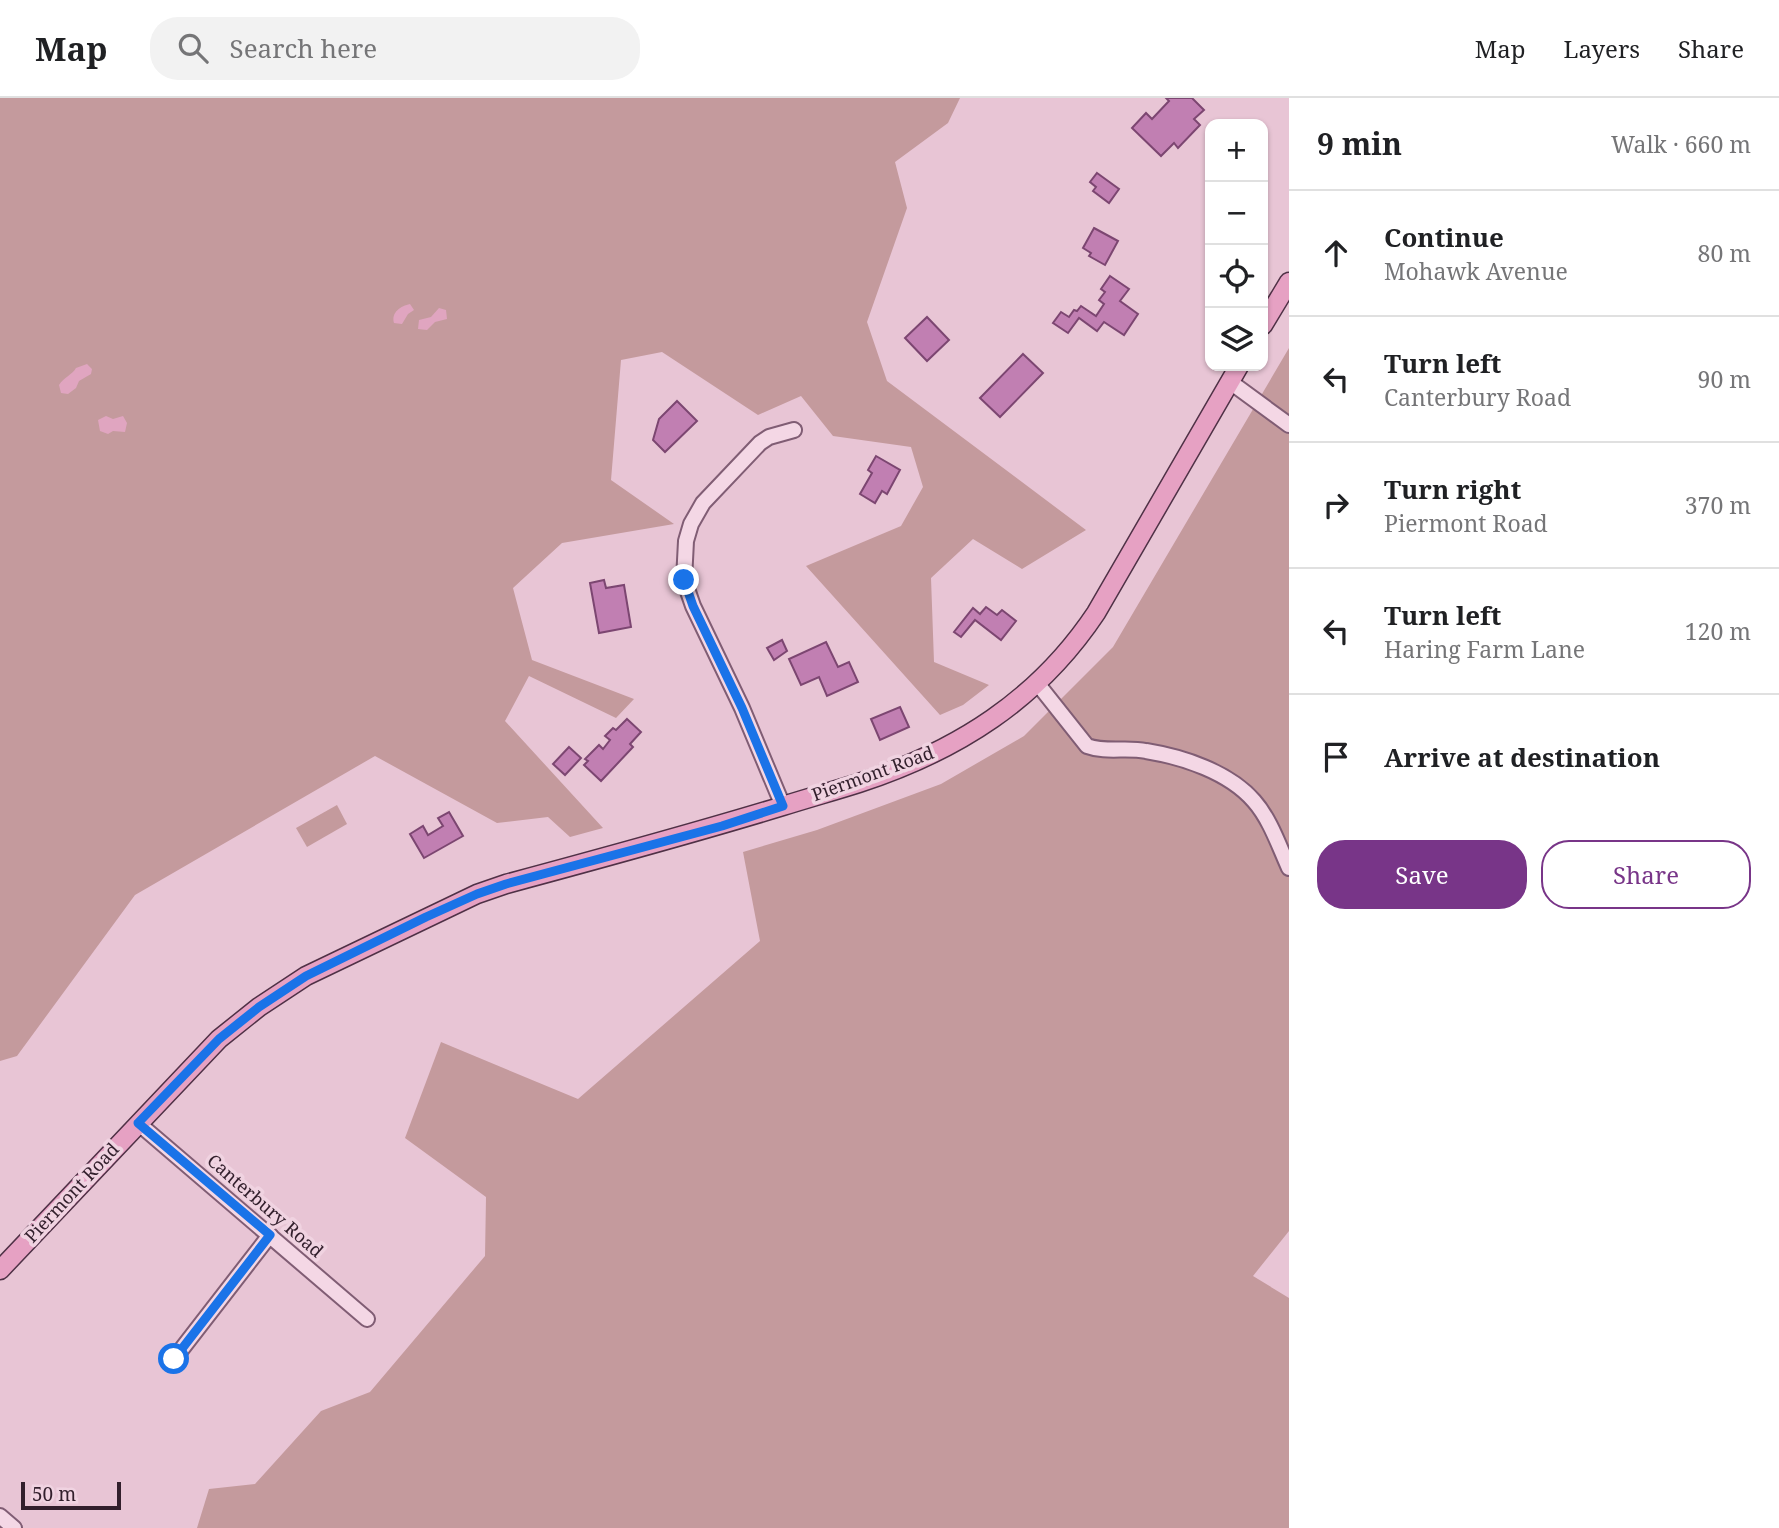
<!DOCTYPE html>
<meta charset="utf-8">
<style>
body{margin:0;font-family:"Noto Serif",serif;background:#f2f2f2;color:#202124}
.controls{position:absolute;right:21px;top:21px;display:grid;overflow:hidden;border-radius:14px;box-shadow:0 2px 5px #0004}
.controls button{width:63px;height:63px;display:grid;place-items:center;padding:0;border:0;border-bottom:2px solid #e0e0e0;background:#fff;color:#202124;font:35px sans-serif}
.scale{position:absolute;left:21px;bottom:18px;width:100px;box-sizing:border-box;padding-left:7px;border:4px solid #321f2c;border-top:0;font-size:19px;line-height:24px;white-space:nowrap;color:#321f2c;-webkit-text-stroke:5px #f0d3e1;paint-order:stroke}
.stop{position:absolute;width:21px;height:21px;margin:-16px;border:5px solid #1a73e8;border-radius:50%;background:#fff}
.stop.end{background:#1a73e8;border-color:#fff;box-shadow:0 2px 7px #0008}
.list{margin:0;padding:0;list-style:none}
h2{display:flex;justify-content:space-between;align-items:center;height:91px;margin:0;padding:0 28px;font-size:30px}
h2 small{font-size:23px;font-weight:400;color:#757577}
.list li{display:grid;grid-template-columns:46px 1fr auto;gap:21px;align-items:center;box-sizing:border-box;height:126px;padding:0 28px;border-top:2px solid #e0e0e0}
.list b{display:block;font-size:26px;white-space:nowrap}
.list p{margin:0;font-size:23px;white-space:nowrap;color:#757577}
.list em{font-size:23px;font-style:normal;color:#757577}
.actions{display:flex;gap:14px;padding:21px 28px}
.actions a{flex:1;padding:16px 0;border:2px solid #783588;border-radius:28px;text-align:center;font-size:24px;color:#783588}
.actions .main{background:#783588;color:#fff}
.icon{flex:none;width:38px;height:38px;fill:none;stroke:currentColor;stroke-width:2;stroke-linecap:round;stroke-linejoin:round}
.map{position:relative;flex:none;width:1289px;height:1430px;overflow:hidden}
header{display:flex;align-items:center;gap:42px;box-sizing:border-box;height:98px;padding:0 35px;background:#fff;border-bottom:2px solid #e0e0e0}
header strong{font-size:33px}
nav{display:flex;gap:38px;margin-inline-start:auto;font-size:24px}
.search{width:490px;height:63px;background:#f2f2f2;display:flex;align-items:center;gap:18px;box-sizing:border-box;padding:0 24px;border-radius:28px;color:#757577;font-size:26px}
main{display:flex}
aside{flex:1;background:#fff}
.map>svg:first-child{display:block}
.green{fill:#c49a9d}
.sand{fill:#e0a5c0}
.building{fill:#c17fb2;stroke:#7c4671;stroke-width:2}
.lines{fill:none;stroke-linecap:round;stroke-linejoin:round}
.minor-casing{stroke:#805d74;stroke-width:18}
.major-casing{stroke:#4f3146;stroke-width:21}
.minor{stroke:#f4d7e5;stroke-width:14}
.major{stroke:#e6a1c3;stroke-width:18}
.route{stroke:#1a73e8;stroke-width:9}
.labels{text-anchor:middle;stroke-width:7;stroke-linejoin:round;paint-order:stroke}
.street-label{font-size:18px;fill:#321f2c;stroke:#f0d3e1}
</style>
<header>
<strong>Map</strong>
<div class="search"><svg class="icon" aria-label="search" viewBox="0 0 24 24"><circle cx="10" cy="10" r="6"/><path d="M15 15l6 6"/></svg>Search here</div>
<nav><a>Map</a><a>Layers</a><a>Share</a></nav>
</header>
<main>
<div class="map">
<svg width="1289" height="1430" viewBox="0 0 1289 1430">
<rect width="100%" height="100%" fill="#e8c5d5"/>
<g class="green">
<path d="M0 0H960L948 25 895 64 907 110 867 224 887 283 1086 432 1022 471 973 441 931 480 934 564 989 587 963 607 940 617 806 468 901 428 923 389 911 349 833 338 801 298 758 317 662 254 621 262 611 382 674 426 562 445 513 490 532 562 634 601 616 620 529 578 505 623 603 730 570 739 548 719 497 725 375 658 135 797 17 958 0 963Z"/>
<path d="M1289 250V1133L1253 1178 1289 1200V1430H197L209 1391 255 1386 321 1313 370 1294 485 1158 486 1099 405 1040 441 944 578 1001 760 843 743 754 817 732 941 686 1024 638 1113 549Z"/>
<path d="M337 707 347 726 307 749 296 730Z"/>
</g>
<g class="sand">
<path d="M410 206 414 212 408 216 402 226 394 225C391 214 401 208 410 206Z"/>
<path d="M439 210 446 212 447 221 435 224 427 232 418 231 419 222 431 219Z"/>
<path d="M87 266 92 271 91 276 79 283 76 290 68 296 61 295 59 287C64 279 72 277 76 270Z"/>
<path d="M106 318 113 321 123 318 127 325 125 334 113 333 108 336 100 333 98 322Z"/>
</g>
<g class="building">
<path d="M1166 0H1192L1204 12 1194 21 1200 27 1178 50 1174 45 1161 58 1132 30 1146 15 1152 21 1169 3Z"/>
<path d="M1097 75 1119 91 1109 105 1093 93 1096 89 1090 84Z"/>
<path d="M1094 130 1118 143 1105 167 1089 158 1091 155 1083 150Z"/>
<path d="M1110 178 1129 191 1120 203 1138 216 1124 237 1104 224 1097 233 1079 220 1068 235 1053 225 1061 214 1069 219 1074 212 1077 213 1081 208 1096 218 1104 206 1099 202 1105 194 1101 191Z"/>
<path d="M927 219 949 242 927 263 905 240Z"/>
<path d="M1023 256 1043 275 1000 319 980 300Z"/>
<path d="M677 303 697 323 665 354 653 342 659 321Z"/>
<path d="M876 358 900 372 887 396 882 393 875 405 860 396 872 375 868 372Z"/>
<path d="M604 482 606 490 624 487 631 529 599 535 590 485Z"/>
<path d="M986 509 997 517 1002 512 1016 523 1001 542 975 522 961 539 954 534 973 510 980 516Z"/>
<path d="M782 542 787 553 774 562 767 550Z"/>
<path d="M826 544 838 569 849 564 858 584 827 598 819 579 801 587 789 561Z"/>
<path d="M900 609 909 629 880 642 871 621Z"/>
<path d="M627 621 641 634 630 646 633 649 601 683 584 667 588 663 585 661 599 647 603 651 610 642 605 638 613 630 616 632Z"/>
<path d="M569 649 581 660 565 677 553 666Z"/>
<path d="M449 714 463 738 424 760 410 736 423 728 428 737 443 728 438 720Z"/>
</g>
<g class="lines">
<g class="minor-casing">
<g id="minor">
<path d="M1229 283 1289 327"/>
<path d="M1037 585 1087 648C1106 655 1126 649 1146 653 1183 659 1229 674 1254 703 1270 721 1279 748 1289 770"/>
<path d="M783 708 742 610 693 508 684 482 686 443 691 426 703 405 760 345 769 339 794 332"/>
<path d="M138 1025 367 1221"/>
<path d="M174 1261 270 1137"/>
<path d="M0 1418 14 1430"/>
</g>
</g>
<g class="major-casing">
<g id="major">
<path d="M1263 227 1289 184"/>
<path d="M0 1172 219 941 259 909 306 878 477 796 506 786C599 761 691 736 783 708 808 700 834 693 859 685 957 653 1038 602 1096 515L1239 268"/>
</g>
</g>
<use href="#minor" class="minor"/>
<use href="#major" class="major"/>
</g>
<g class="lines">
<path class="route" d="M174 1261 270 1137 138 1025 219 941 259 909 306 878 426 819 477 796 506 786 722 728 783 708 742 610 693 508 684 482"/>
</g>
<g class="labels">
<g class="street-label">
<text transform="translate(873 676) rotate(-20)" y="6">Piermont Road</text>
<text transform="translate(72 1095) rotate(-47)" y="6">Piermont Road</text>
<text transform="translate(265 1108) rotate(41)" y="6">Canterbury Road</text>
</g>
</g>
</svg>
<div class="controls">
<button>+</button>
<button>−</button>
<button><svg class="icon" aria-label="locate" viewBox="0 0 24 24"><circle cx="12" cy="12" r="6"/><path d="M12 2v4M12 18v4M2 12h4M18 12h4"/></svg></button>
<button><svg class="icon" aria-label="layers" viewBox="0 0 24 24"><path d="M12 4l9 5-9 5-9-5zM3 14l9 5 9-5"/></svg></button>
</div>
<div class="scale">50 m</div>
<div class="stop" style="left:174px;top:1261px"></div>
<div class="stop end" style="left:684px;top:482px"></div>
</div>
<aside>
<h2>9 min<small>Walk · 660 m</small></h2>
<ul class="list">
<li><svg class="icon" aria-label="ahead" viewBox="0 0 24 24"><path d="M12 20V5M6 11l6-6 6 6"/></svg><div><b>Continue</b><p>Mohawk Avenue</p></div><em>80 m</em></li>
<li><svg class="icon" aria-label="left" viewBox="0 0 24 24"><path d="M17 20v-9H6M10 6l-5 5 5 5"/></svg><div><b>Turn left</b><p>Canterbury Road</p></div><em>90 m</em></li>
<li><svg class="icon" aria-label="right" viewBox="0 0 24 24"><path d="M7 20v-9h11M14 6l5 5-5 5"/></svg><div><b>Turn right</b><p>Piermont Road</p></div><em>370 m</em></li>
<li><svg class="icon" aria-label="left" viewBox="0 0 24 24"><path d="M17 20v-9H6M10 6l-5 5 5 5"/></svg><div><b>Turn left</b><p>Haring Farm Lane</p></div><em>120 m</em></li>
<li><svg class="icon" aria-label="arrive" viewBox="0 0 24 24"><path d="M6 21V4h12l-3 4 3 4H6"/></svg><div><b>Arrive at destination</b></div></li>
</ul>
<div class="actions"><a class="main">Save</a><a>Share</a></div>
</aside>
</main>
